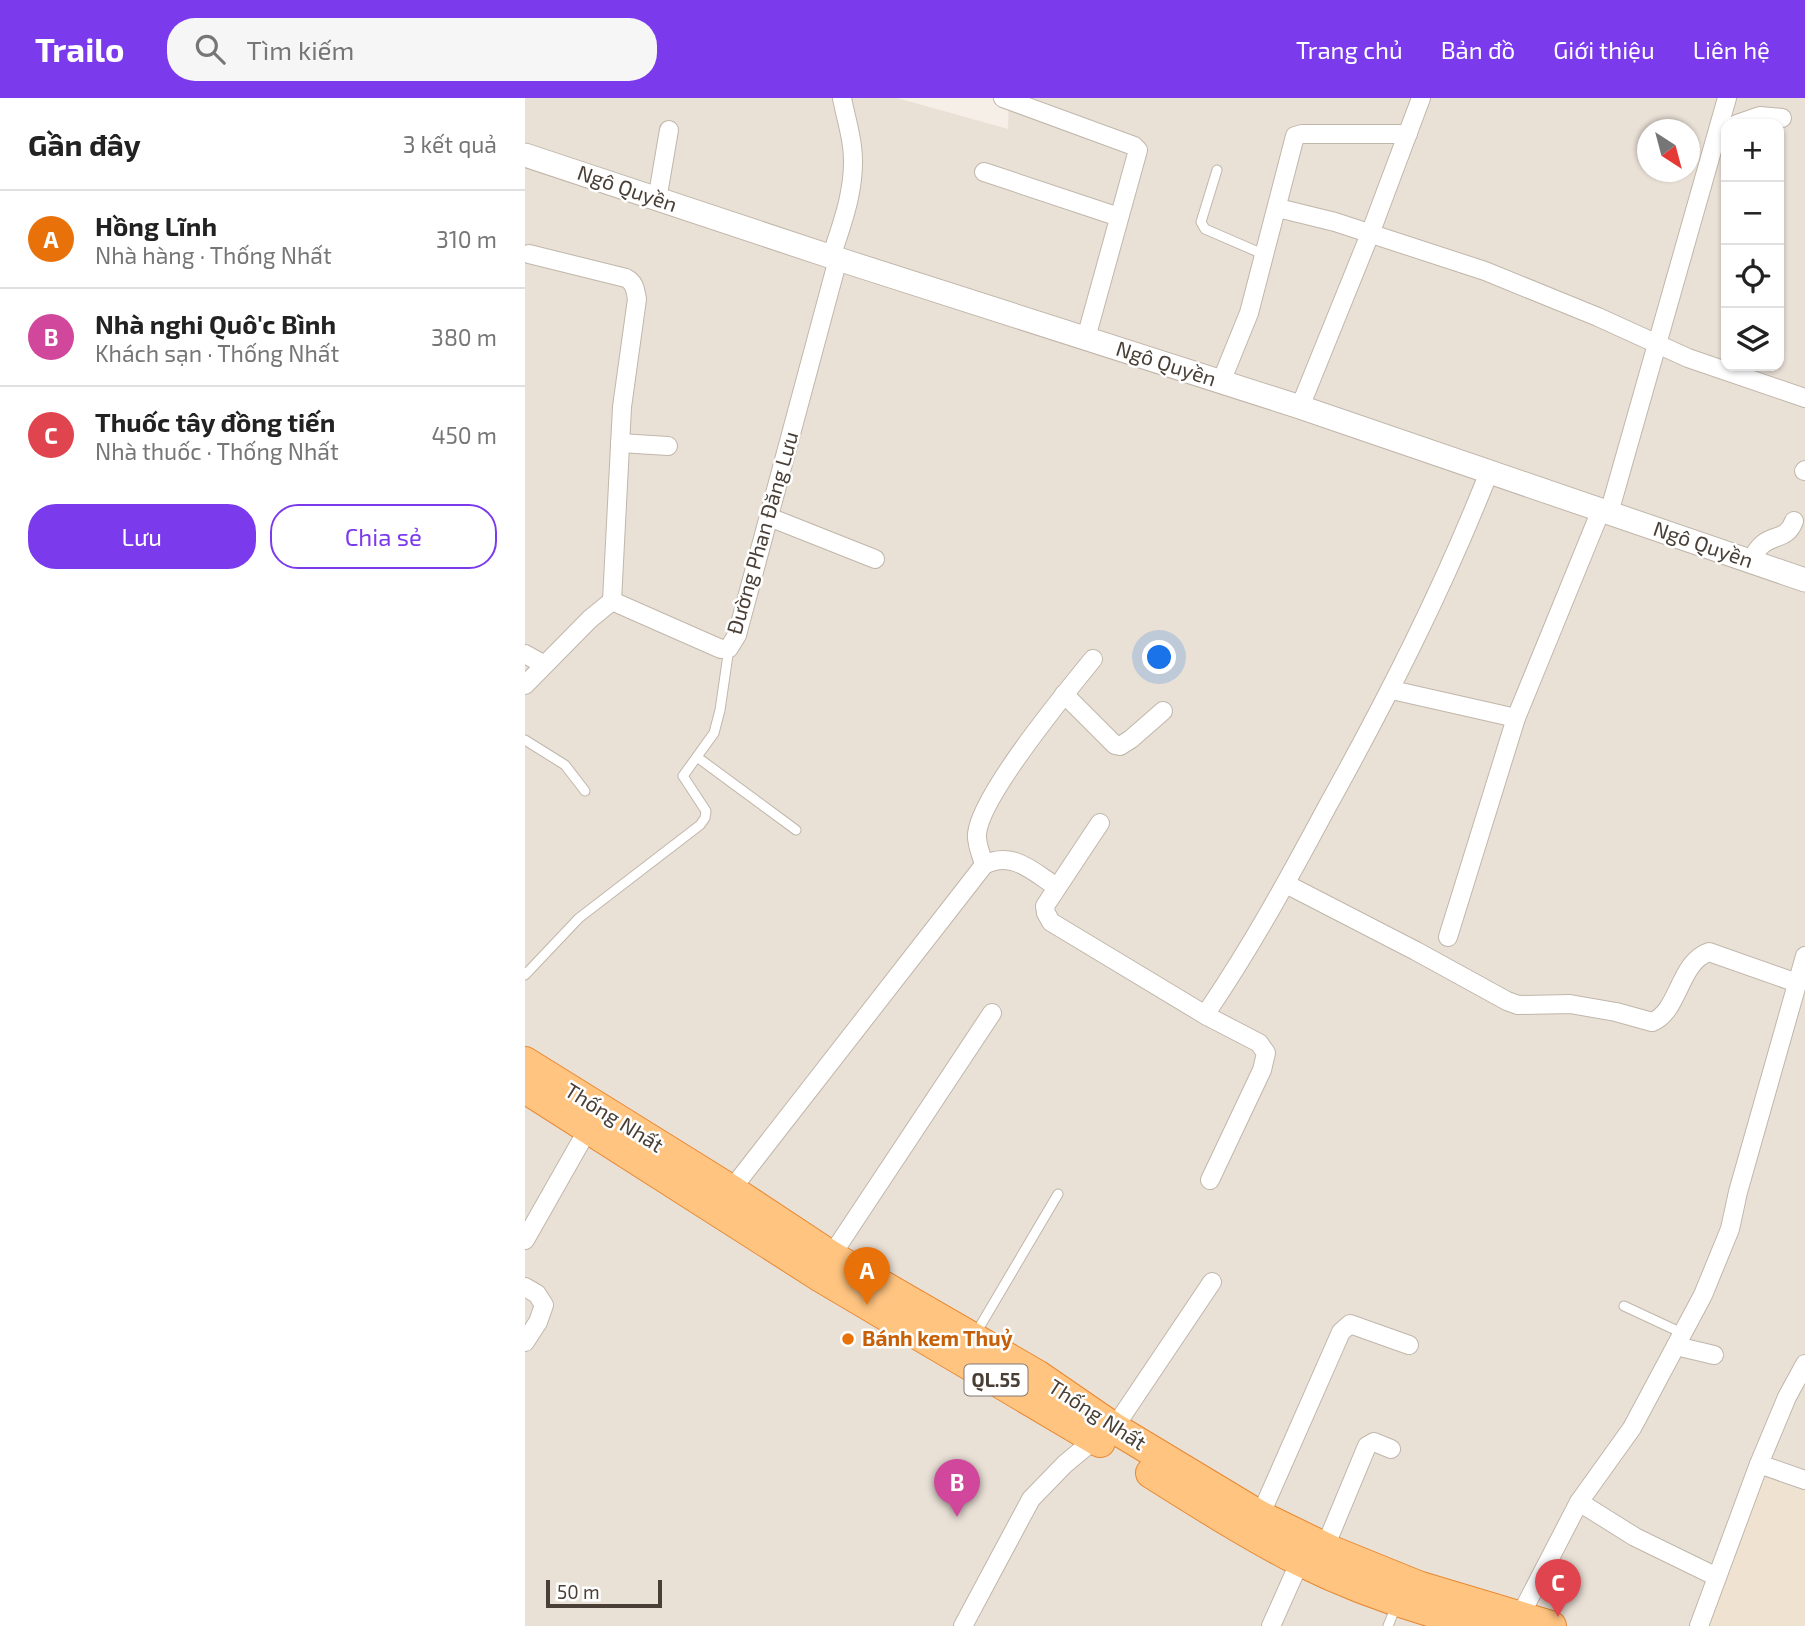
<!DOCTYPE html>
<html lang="vi">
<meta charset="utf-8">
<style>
body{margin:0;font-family:"Exo 2",sans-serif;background:#f6f6f6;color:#222}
.controls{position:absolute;right:21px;top:21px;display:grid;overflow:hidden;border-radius:14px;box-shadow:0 2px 5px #0004}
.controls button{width:63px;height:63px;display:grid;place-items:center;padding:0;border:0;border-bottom:2px solid #e0e0e0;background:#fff;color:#222;font:35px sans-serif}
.compass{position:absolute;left:1112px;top:21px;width:63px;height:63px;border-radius:50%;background:#fff;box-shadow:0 2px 5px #0004;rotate:144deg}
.scale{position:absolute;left:21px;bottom:18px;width:116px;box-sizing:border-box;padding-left:7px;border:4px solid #493f36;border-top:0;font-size:19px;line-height:24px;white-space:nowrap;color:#493f36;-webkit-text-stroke:5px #fff;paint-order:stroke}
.you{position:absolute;left:635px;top:560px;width:24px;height:24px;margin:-18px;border:5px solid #fff;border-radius:50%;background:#1a73e8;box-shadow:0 0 0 10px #1a73e833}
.badge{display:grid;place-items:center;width:46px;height:46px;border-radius:50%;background:#7c3aed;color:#fff;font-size:23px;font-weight:700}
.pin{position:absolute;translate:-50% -58px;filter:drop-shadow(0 2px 4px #0008)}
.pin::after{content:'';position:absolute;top:37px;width:24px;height:21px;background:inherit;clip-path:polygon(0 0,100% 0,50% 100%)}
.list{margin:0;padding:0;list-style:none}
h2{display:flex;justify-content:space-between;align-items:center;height:91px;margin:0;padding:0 28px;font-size:30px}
h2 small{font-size:23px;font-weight:400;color:#767676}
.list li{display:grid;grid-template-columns:46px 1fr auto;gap:21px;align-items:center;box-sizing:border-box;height:98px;padding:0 28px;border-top:2px solid #e0e0e0}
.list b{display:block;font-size:26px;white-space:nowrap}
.list p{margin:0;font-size:23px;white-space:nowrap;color:#767676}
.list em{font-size:23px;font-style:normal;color:#767676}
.actions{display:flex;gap:14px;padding:21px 28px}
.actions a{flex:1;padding:16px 0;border:2px solid #7c3aed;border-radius:28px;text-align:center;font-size:24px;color:#7c3aed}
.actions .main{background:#7c3aed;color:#fff}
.icon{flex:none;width:38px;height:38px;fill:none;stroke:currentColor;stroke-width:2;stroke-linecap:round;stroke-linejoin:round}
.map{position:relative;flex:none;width:1280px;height:1528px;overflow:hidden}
header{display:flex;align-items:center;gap:42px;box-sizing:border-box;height:98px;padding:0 35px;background:#7c3aed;color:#fff}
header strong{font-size:33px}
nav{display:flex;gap:38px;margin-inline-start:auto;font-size:24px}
.search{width:490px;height:63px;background:#f6f6f6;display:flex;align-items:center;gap:18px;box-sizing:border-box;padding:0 24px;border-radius:28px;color:#767676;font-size:26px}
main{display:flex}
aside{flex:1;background:#fff}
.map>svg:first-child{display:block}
.residential{fill:#e9e0d6;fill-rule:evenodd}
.education{fill:#efe2d1}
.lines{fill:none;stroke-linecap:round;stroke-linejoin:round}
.service-casing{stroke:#c1b6aa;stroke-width:11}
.minor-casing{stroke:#c1b6aa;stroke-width:20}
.tertiary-casing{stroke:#c1b6aa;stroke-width:25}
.trunk-casing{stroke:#e88830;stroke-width:32}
.service{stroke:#fff;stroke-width:9}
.minor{stroke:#fff;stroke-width:18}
.tertiary{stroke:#fff;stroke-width:23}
.trunk{stroke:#ffc480;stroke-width:30}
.food-dot{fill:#e8710a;stroke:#fff;stroke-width:2.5}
.labels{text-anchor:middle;stroke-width:5;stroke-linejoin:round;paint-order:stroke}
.shield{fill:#fff;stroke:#807972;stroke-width:2}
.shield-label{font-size:19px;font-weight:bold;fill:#493f36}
.street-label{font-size:21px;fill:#493f36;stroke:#fff}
.food-label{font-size:21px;font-weight:bold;fill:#c56008;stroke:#fff;text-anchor:start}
</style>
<header>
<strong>Trailo</strong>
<div class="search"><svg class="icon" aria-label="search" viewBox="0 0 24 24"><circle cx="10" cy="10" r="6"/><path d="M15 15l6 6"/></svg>Tìm kiếm</div>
<nav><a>Trang chủ</a><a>Bản đồ</a><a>Giới thiệu</a><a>Liên hệ</a></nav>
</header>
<main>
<aside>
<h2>Gần đây<small>3 kết quả</small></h2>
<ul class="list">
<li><span class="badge" style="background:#e8710a">A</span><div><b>Hồng Lĩnh</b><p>Nhà hàng · Thống Nhất</p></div><em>310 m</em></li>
<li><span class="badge" style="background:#d1479c">B</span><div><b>Nhà nghi Quô'c Bình</b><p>Khách sạn · Thống Nhất</p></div><em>380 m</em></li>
<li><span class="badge" style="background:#e0444e">C</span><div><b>Thuốc tây đồng tiến</b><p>Nhà thuốc · Thống Nhất</p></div><em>450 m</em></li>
</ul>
<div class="actions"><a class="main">Lưu</a><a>Chia sẻ</a></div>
</aside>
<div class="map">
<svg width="1280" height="1528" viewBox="0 0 1280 1528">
<rect width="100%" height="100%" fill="#f5efe8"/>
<path class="residential" d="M0 0H372L483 31 484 0H1280V1528H0ZM1201 26H1254V268H1201ZM1122 32H1164V74H1122Z"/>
<path class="education" d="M1243 1380 1280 1394V1528H1183L1236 1383Z"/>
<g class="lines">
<g class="service-casing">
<g id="service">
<path d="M692 72 676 124 680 131 740 157"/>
<path d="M0 642 40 667 60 693"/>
<path d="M172 659 271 732"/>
<path d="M0 877 54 820 175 727 180 720 181 713 158 678 189 635 195 612 204 550"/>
<path d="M1099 1208 1157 1235"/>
<path d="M451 1235 533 1096"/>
<path d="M863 1528 871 1508"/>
</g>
</g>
<g class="minor-casing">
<g id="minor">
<path d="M478 0 609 48 613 52 561 240"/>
<path d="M1212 26 1235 18 1257 20"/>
<path d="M459 74 594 119"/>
<path d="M132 102 144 32"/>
<path d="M753 110 810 124 960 173 1073 219 1163 260 1280 300"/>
<path d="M4 156 101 180C110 185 110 191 112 201L97 309 87 503"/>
<path d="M306 159C318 124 332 86 327 48 325 32 320 16 317 0"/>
<path d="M696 284 724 215 770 38 777 36H883"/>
<path d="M775 309 845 136 896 0"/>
<path d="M95 345 143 348"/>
<path d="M1279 373 1280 372"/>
<path d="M1084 415 1202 0"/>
<path d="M244 419 350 461"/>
<path d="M1226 464C1239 430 1260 448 1269 423"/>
<path d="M0 556 18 566"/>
<path d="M0 587 65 521 87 503 196 551 204 550 212 537 313 161"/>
<path d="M867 592 991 620"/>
<path d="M539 596 590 647 595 648 606 641 638 613"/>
<path d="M575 725 520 808 521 815 526 824 682 918 684 911C728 846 765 778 802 709 863 599 918 491 964 374"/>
<path d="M459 767C457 758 451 746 452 736 455 698 542 593 568 561"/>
<path d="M761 786 891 853 982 903 993 907 1045 906 1091 914 1127 924C1154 914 1154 864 1184 854L1272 885"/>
<path d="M923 839 991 620 1076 412"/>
<path d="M682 918 734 945 741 955 737 972 685 1082"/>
<path d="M206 1092 459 767C488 752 508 774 532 789"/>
<path d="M0 1142 63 1031"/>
<path d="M306 1158 467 915"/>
<path d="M0 1189 12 1196 19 1207 13 1224 0 1244"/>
<path d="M1151 1248 1189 1257"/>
<path d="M589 1330 687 1184"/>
<path d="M1234 1366 1280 1382"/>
<path d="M1054 1404 1110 1439 1192 1479"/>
<path d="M735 1418 816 1234 825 1226 884 1247"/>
<path d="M800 1449 842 1348 849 1344 866 1351"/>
<path d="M995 1518 1054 1404 1107 1330 1178 1197 1205 1131 1213 1094 1280 858"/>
<path d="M438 1528 506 1401 540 1366 570 1341"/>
<path d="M746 1528 775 1463"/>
<path d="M1174 1528 1234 1366 1262 1299 1280 1266"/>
</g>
</g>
<g class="tertiary-casing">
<path id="tertiary" d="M0 57 313 161 775 309 1280 482"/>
</g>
<g class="trunk-casing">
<g id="trunk">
<path d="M0 964 206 1092 306 1158 512 1277 589 1330 735 1418 809 1454 893 1488 1026 1528"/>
<path d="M0 990 296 1179 575 1344"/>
<path d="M626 1375C674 1405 722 1436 773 1462 833 1492 898 1514 964 1528"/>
</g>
</g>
<use href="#service" class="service"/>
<use href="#minor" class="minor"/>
<use href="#tertiary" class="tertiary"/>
<use href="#trunk" class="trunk"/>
</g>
<circle class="food-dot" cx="323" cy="1241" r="7"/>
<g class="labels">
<rect class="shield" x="439.5" y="1266.5" width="63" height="31" rx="5"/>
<g class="shield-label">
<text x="471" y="1289">QL.55</text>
</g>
<g class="street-label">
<text transform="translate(102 91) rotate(19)" y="7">Ngô Quyền</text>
<text transform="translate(641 266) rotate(18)" y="7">Ngô Quyền</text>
<text transform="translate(238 435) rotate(-74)" y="7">Đường Phan Đăng Lưu</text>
<text transform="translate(1178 447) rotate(19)" y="7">Ngô Quyền</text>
<text transform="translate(89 1020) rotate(32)" y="7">Thống Nhất</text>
<text transform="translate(572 1317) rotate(33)" y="7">Thống Nhất</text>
</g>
<g class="food-label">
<text x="337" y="1248">Bánh kem Thuỷ</text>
</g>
</g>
</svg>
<div class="controls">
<button>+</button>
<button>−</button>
<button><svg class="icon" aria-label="locate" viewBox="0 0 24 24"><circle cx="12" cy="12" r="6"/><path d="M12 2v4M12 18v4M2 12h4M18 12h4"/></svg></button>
<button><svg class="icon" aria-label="layers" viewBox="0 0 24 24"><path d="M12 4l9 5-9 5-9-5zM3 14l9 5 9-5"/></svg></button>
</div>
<svg class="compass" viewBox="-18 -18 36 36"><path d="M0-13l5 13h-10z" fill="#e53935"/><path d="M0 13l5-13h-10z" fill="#767676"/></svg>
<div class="scale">50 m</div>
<div class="you"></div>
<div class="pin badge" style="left:342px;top:1207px;background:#e8710a">A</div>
<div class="pin badge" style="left:432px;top:1419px;background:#d1479c">B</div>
<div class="pin badge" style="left:1033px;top:1519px;background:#e0444e">C</div>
</div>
</main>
